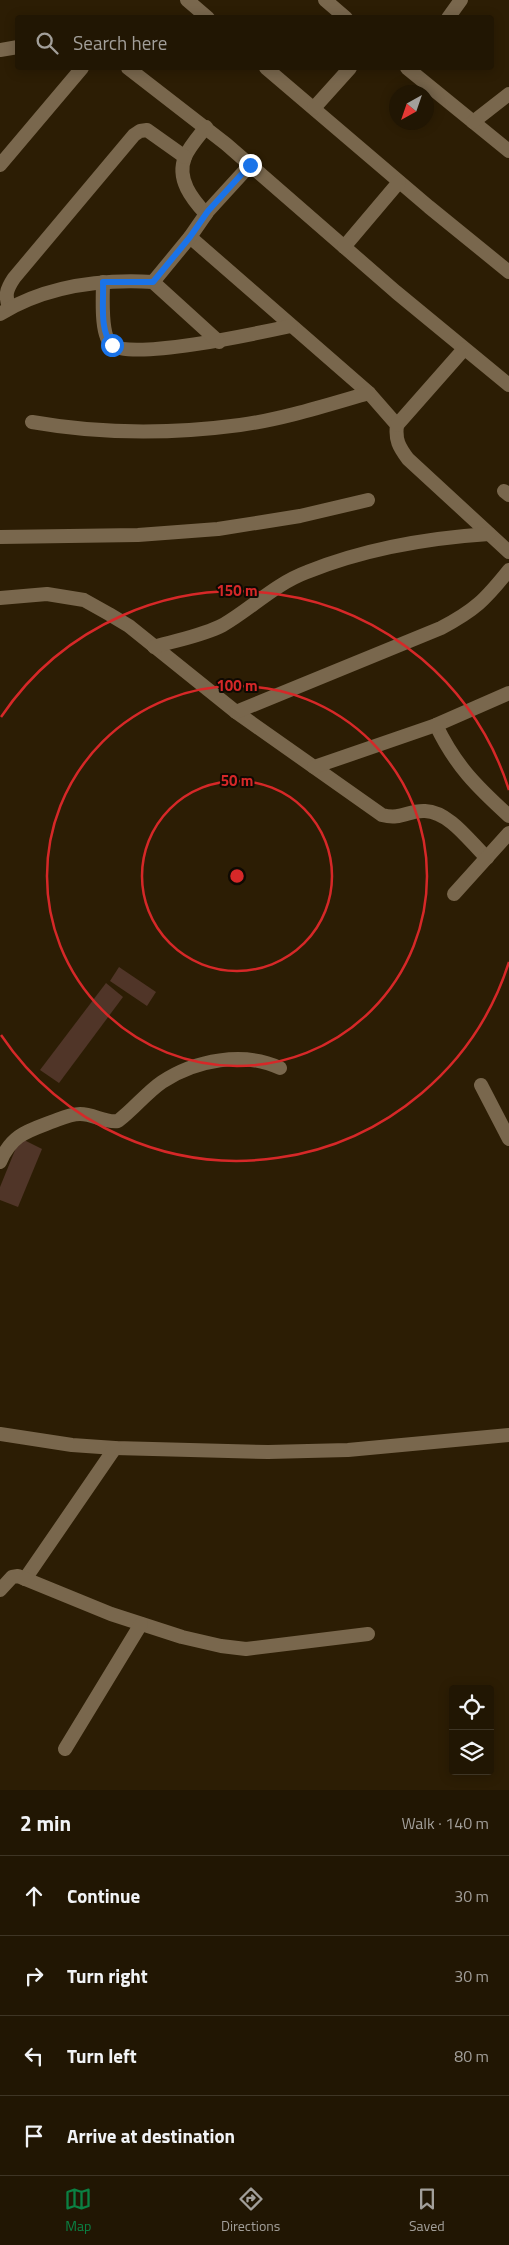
<!DOCTYPE html>
<meta charset="utf-8">
<style>
body{margin:0;font-family:"Titillium Web",sans-serif;background:#291f0d;color:#f1f3f6}
.controls{position:absolute;right:15px;bottom:15px;display:grid;overflow:hidden;border-radius:5px;box-shadow:0 2px 12px #0003}
.controls button{width:45px;height:45px;display:grid;place-items:center;padding:0;border:0;border-bottom:1px solid #3e3525;background:#211603;color:#f1f3f6;font:25px sans-serif}
.compass{position:absolute;left:389px;top:85px;width:45px;height:45px;border-radius:50%;background:#211603;box-shadow:0 2px 12px #0003;rotate:220deg}
.stop{position:absolute;width:15px;height:15px;margin:-11px;border:4px solid #1a73e8;border-radius:50%;background:#fff}
.stop.end{background:#1a73e8;border-color:#fff;box-shadow:0 1px 5px #0008}
.list{margin:0;padding:0;list-style:none}
h2{display:flex;justify-content:space-between;align-items:center;height:65px;margin:0;padding:0 20px;font-size:21px}
h2 small{font-size:16px;font-weight:400;color:#a29f9a}
.list li{display:grid;grid-template-columns:32px 1fr auto;gap:15px;align-items:center;box-sizing:border-box;height:80px;padding:0 20px;border-top:1px solid #3e3525}
.list b{display:block;font-size:19px;white-space:nowrap}
.list em{font-size:16px;font-style:normal;color:#a29f9a}
.icon{flex:none;width:28px;height:28px;fill:none;stroke:currentColor;stroke-width:2;stroke-linecap:round;stroke-linejoin:round}
.map{position:relative;flex:none;width:509px;height:1790px;overflow:hidden}
.search{position:absolute;background:#211603;box-shadow:0 2px 12px #0003;left:15px;right:15px;top:15px;height:55px;display:flex;align-items:center;gap:12px;box-sizing:border-box;padding:0 18px;border-radius:5px;color:#a29f9a;font-size:19px}
.sheet{height:385px;background:#211603}
nav{display:flex;justify-content:space-around;align-items:center;box-sizing:border-box;height:70px;border-top:1px solid #3e3525;background:#211603;font-size:14px;color:#a29f9a}
nav a{display:grid;justify-items:center;gap:2px}
nav .on{color:#0b8043}
.map>svg:first-child{display:block}
.building{fill:#503528}
.lines{fill:none;stroke-linecap:round;stroke-linejoin:round}
.street{stroke:#79674d;stroke-width:14}
.route{stroke:#1a73e8;stroke-width:6}
.ring{fill:none;stroke:#d62828;stroke-width:2.5}
.centre{fill:#d62828;stroke:#0f0902;stroke-width:2.5}
.ring-label{font-size:15px;text-anchor:middle;font-weight:bold;fill:#d62828;stroke:#0f0902;stroke-width:4;stroke-linejoin:round;paint-order:stroke}
</style>
<div class="map">
<svg width="509" height="1790" viewBox="0 0 509 1790">
<rect width="100%" height="100%" fill="#2c1d04"/>
<g class="building">
<path d="M119 967 156 992 147 1006 110 981Z"/>
<path d="M106 983 123 997 59 1083 40 1070Z"/>
<path d="M20 1138 42 1149 18 1207 0 1200V1187Z"/>
</g>
<g class="lines">
<g class="street">
<path d="M187 0 208 18"/>
<path d="M325 0 346 18"/>
<path d="M448 18 461 0"/>
<path d="M0 50 18 47"/>
<path d="M128 68 226 144 396 292 509 385"/>
<path d="M266 68 429 207 509 272"/>
<path d="M407 68 509 151"/>
<path d="M314 108 350 68"/>
<path d="M473 122 509 94"/>
<path d="M206 127C199 136 189 147 185 157 176 179 192 199 206 214"/>
<path d="M0 165 82 68"/>
<path d="M190 237 369 393 397 425C395 440 399 447 408 459L509 552"/>
<path d="M344 247 399 182"/>
<path d="M103 282C103 296 100 336 112 345 132 361 263 332 291 326"/>
<path d="M153 282 190 237 208 211 250 165"/>
<path d="M9 308C5 295 6 290 14 278L134 135 140 131 147 130 185 157"/>
<path d="M0 314C46 286 100 279 153 282L219 342"/>
<path d="M32 422C100 434 172 434 240 425 284 419 327 405 369 393"/>
<path d="M397 425 464 349"/>
<path d="M504 491 509 495"/>
<path d="M0 537 138 535 218 529 300 516 368 500"/>
<path d="M0 598 47 594 84 600 109 614 129 626 236 712 382 815C402 820 408 810 425 811 450 812 470 842 487 858"/>
<path d="M154 647C176 640 202 636 223 625 252 608 275 584 307 572 364 549 428 538 489 534"/>
<path d="M236 712 441 628C475 610 485 600 509 570"/>
<path d="M436 725C455 765 476 786 509 816"/>
<path d="M314 767 436 725 509 693"/>
<path d="M454 894 509 833"/>
<path d="M481 1085 509 1139"/>
<path d="M0 1162C12 1134 28 1131 54 1121 62 1118 71 1114 80 1114 94 1114 105 1123 118 1121 134 1109 146 1093 162 1082 195 1060 244 1051 280 1068"/>
<path d="M0 1434 72 1445 115 1448 268 1452 348 1450 509 1435"/>
<path d="M25 1579 115 1448"/>
<path d="M0 1590 12 1577 18 1576 111 1614 182 1637 221 1646 246 1649 368 1634"/>
<path d="M65 1749 141 1624"/>
</g>
</g>
<g class="lines">
<path class="route" d="M112 345C99 330 104 301 103 282H153L190 237 208 211 250 165"/>
</g>
<g class="ring">
<circle cx="237" cy="876" r="95"/>
<circle cx="237" cy="876" r="190"/>
<path d="M509 962A285 285 0 0 1 1 1035M1 717A285 285 0 0 1 509 790"/>
</g>
<circle cx="237" cy="876" r="8" class="centre"/>
<g class="ring-label">
<text x="237" y="596">150 m</text>
<text x="237" y="691">100 m</text>
<text x="237" y="786">50 m</text>
</g>
</svg>
<div class="controls">
<button><svg class="icon" aria-label="locate" viewBox="0 0 24 24"><circle cx="12" cy="12" r="6"/><path d="M12 2v4M12 18v4M2 12h4M18 12h4"/></svg></button>
<button><svg class="icon" aria-label="layers" viewBox="0 0 24 24"><path d="M12 4l9 5-9 5-9-5zM3 14l9 5 9-5"/></svg></button>
</div>
<svg class="compass" viewBox="-18 -18 36 36"><path d="M0-13l5 13h-10z" fill="#e53935"/><path d="M0 13l5-13h-10z" fill="#a29f9a"/></svg>
<div class="stop" style="left:112px;top:345px"></div>
<div class="stop end" style="left:250px;top:165px"></div>
<div class="search"><svg class="icon" aria-label="search" viewBox="0 0 24 24"><circle cx="10" cy="10" r="6"/><path d="M15 15l6 6"/></svg>Search here</div>
</div>
<section class="sheet">
<h2>2 min<small>Walk · 140 m</small></h2>
<ul class="list">
<li><svg class="icon" aria-label="ahead" viewBox="0 0 24 24"><path d="M12 20V5M6 11l6-6 6 6"/></svg><div><b>Continue</b></div><em>30 m</em></li>
<li><svg class="icon" aria-label="right" viewBox="0 0 24 24"><path d="M7 20v-9h11M14 6l5 5-5 5"/></svg><div><b>Turn right</b></div><em>30 m</em></li>
<li><svg class="icon" aria-label="left" viewBox="0 0 24 24"><path d="M17 20v-9H6M10 6l-5 5 5 5"/></svg><div><b>Turn left</b></div><em>80 m</em></li>
<li><svg class="icon" aria-label="arrive" viewBox="0 0 24 24"><path d="M6 21V4h12l-3 4 3 4H6"/></svg><div><b>Arrive at destination</b></div></li>
</ul>
</section>
<nav>
<a class="on"><svg class="icon" aria-label="map" viewBox="0 0 24 24"><path d="M3 6l6-2 6 2 6-2v14l-6 2-6-2-6 2zM9 4v14M15 6v14"/></svg>Map</a>
<a><svg class="icon" aria-label="directions" viewBox="0 0 24 24"><path d="M12 3l9 9-9 9-9-9zM9 14v-3h6M13 9l2 2-2 2"/></svg>Directions</a>
<a><svg class="icon" aria-label="saved" viewBox="0 0 24 24"><path d="M7 4h10v16l-5-4-5 4z"/></svg>Saved</a>
</nav>
